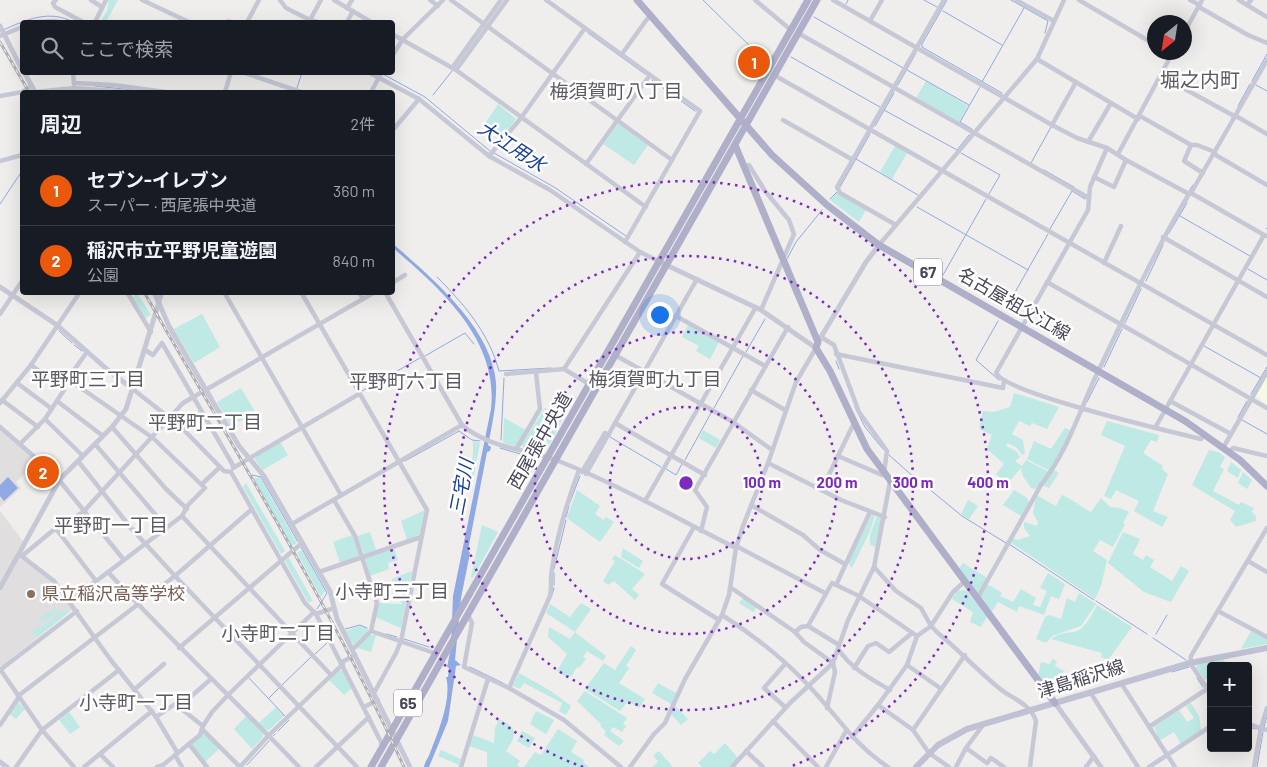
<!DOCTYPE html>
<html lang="ja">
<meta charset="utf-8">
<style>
body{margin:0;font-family:Barlow,"Noto Sans JP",sans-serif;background:#20242c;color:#f1f3f6}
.controls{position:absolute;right:15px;bottom:15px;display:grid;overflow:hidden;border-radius:5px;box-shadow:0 5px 20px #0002}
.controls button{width:45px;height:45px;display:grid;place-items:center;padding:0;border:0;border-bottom:1px solid #363941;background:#171b24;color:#f1f3f6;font:25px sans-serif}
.compass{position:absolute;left:1147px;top:15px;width:45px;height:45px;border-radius:50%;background:#171b24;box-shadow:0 5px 20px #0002;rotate:210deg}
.you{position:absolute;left:659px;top:314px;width:18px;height:18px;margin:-12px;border:4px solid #fff;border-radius:50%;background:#1a73e8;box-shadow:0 0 0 8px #1a73e833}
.badge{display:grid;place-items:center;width:32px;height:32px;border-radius:50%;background:#ea580c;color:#fff;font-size:16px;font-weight:700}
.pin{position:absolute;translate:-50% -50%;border:2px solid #fff;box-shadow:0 1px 5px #0006}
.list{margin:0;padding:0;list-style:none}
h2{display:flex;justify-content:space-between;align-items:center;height:65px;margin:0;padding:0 20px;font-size:21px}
h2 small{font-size:16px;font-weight:400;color:#9ea1a6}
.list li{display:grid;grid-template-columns:32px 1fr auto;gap:15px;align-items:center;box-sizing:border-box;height:70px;padding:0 20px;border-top:1px solid #363941}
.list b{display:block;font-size:19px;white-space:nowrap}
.list p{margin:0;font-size:16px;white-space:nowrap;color:#9ea1a6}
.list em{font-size:16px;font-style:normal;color:#9ea1a6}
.icon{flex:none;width:28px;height:28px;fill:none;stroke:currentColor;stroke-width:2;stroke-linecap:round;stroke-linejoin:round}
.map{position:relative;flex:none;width:1267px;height:767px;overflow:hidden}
.search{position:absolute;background:#171b24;box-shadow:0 5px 20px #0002;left:20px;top:20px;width:375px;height:55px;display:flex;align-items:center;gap:12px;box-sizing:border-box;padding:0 18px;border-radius:5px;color:#9ea1a6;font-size:19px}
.panel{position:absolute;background:#171b24;box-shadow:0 5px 20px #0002;left:20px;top:90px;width:375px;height:205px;border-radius:5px}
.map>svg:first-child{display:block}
.commercial{fill:#f5f9e6}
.education{fill:#e0dede}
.green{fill:#bee9e4}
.water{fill:#90a9e2}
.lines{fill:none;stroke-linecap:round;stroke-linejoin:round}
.stream{stroke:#90a9e2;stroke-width:1}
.minor{stroke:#c7c8d5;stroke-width:4.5}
.tertiary{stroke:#c7c8d5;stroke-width:5}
.secondary{stroke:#c1c1d4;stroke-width:6}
.primary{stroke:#afafc9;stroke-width:7}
.rail-casing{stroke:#b0afb6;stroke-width:3}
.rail{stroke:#fff;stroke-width:1;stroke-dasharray:4;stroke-linecap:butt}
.ring{fill:none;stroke:#7b2cbf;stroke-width:2.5;stroke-dasharray:2.5 5}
.education-dot{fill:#8d6e63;stroke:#fff;stroke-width:2}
.labels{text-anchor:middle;stroke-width:5;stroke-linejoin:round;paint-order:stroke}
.shield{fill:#fff;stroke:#7e7e8a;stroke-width:1}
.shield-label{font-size:16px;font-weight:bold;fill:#474758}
.street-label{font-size:18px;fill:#474758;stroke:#fff}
.education-label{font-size:18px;fill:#785e54;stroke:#fff;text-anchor:start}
.neighbourhood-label{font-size:19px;fill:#5a5a61;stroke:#fff}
.water-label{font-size:19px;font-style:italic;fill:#1a4097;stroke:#fff}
.quarter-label{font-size:20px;fill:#5a5a61;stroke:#fff}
.centre{fill:#7b2cbf;stroke:#fff;stroke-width:2.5}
.ring-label{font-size:15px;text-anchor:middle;font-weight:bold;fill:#7b2cbf;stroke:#fff;stroke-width:5;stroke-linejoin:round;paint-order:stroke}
</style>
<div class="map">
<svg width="1267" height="767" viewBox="0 0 1267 767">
<rect width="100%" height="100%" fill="#efeeec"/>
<path class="commercial" d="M1267 376V405L1256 396Z"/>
<g class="education">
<path d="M0 429 38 462 16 482 21 488 0 507Z"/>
<path d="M0 511 23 541 16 553 46 575 73 609 2 666 0 665Z"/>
</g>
<g class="green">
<path d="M109 0H118L106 22H100L107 11Z"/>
<path d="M926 81 968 106 959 122 916 98Z"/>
<path d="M498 104 516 119 504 135 486 122Z"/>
<path d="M617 125H620L648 145 634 165 603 144Z"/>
<path d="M895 146 907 153 892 179 880 172Z"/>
<path d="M837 192 866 210 859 222 830 200Z"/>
<path d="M136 293H137L151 315 145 318 133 297Z"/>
<path d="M202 314 220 347 194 363 174 329Z"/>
<path d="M688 325 719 342 710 359 696 351 699 346 682 337Z"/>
<path d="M241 388 255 412 231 426 217 402Z"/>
<path d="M1014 393 1059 407 1047 429 1032 423 1030 426 1019 421 1012 434 1023 440 1025 454 1022 455 1017 448 1008 443 1006 446 1016 451 1020 457 1015 461 1022 466 1026 460 1049 472 1036 489 1031 488C1027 481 1022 478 1021 468L1007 484 996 474 1004 464 987 449 992 435 979 429 983 411 994 412 1010 407Z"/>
<path d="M545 408 563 418C551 440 551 456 523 448L522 444Z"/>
<path d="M199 410 204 419 188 431 183 426Z"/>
<path d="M504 418 526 430 518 444 515 446 503 443Z"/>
<path d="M1107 421 1159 435 1157 442 1151 440 1143 453 1163 466 1162 469 1168 474 1153 511 1168 517 1162 527 1134 511 1139 501 1116 490 1111 499 1104 496 1125 446 1101 435Z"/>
<path d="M1065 428 1072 431 1050 471 1027 459 1034 441 1051 449Z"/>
<path d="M703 430 720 440 716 448 699 438Z"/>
<path d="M473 441 480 443 471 490 466 492 473 454Z"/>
<path d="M280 442 288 455 263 470 255 460 256 456Z"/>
<path d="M1209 450 1218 452 1225 457 1220 467 1224 469 1213 491 1239 505 1241 502 1254 508 1252 512 1256 516V521L1236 527 1230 520 1235 511 1192 485Z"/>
<path d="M1231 462 1241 470 1238 478 1227 471Z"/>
<path d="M41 467 54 477 44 486 34 477Z"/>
<path d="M1054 470 1059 473 1049 488 1042 485Z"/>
<path d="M1243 472 1252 480 1247 489 1238 483Z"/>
<path d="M260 477 297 543 292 546 253 479Z"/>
<path d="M246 483 285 551 281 554 243 487Z"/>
<path d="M577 490 600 506 595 514 604 520 606 517 614 522 600 542 567 518Z"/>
<path d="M1014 490 1027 498 1029 502 1021 516 1003 505Z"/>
<path d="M1036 495 1056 506 1062 495C1069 497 1083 508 1091 512L1101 498 1110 507 1120 508 1129 512 1123 523 1125 524 1113 547 1100 540 1093 551 1107 560 1101 586 1095 599 1010 542 1013 538 1018 540 1030 536 1024 528V522L1037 526 1038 523 1033 513Z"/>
<path d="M968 500 978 506 969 519 961 514Z"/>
<path d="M425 510 420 534 407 540 401 521Z"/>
<path d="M872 514 875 515 870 531 852 568 848 563Z"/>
<path d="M877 516 883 519 876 547 870 545V535Z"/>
<path d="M482 525 498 532 473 578 471 577Z"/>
<path d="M370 532 376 550 364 554 357 536Z"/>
<path d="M1123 532 1140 539 1133 554 1143 560 1146 555 1154 560 1150 567 1172 581 1181 566 1189 571 1171 602 1144 592 1108 563Z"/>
<path d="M352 535 359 554 357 557 340 563 333 542Z"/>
<path d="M394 548 398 560 388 563 389 569 370 576 365 558Z"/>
<path d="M623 548 643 561 639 568 621 557Z"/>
<path d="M302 550 325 591 321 597 297 553Z"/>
<path d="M615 555 645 574 632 589 639 595 635 600 614 581 608 585 603 581 615 561 612 559Z"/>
<path d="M289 558 313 601 308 602 285 561Z"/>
<path d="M963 563 987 578 978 594 959 569Z"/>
<path d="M412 571 401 628 375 617 379 603 402 604 392 579Z"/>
<path d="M1048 573 1065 584 1059 599 1051 596 1044 615 1019 606 1017 612 998 602 991 613 979 598 987 584 1002 593 1000 596 1013 602 1021 589 1036 598 1033 605 1040 607 1047 591 1040 588Z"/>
<path d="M966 590 987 617 981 627 970 622 973 612 952 599 957 591Z"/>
<path d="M1079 593 1096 604 1081 626 1052 636 1046 643 1036 639 1045 617 1050 615 1061 619 1067 598 1075 602Z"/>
<path d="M743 598 757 607 753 612 739 603Z"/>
<path d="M581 603 591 609 575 632 606 656 603 661 587 651 583 657 586 659 579 668 577 667 571 677 567 674 566 677 557 671 567 654 548 637 549 627 570 639 575 632 546 613 550 604 570 617Z"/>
<path d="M1097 605 1132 627 1108 660 1101 657 1102 653 1051 639C1059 633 1066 633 1074 632 1086 629 1092 614 1097 605Z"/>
<path d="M54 608 58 612 38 625 41 618Z"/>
<path d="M64 610H68L66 615 38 636 31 635 36 627 40 628Z"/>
<path d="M360 626 368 629V631L353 645 345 631Z"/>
<path d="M1251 631 1267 639V644L1241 649Z"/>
<path d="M368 635H376L371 652 357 648Z"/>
<path d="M631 646 636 650 626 666 629 668 619 683 645 699 639 708 628 701 620 711 585 689 604 663 615 670Z"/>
<path d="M1052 659 1057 661 1055 666 1064 671 1052 694 1038 675 1041 662 1050 664Z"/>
<path d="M1223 659 1228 666H1211V677L1205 680 1196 667 1197 664Z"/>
<path d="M339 670 343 671 352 688 344 695 329 680Z"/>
<path d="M519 673 551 691 571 706 566 715 559 711 562 703 524 683 520 689 513 686Z"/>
<path d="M658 683 676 693 673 705 652 693Z"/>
<path d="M585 691 627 718 623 724 626 726 622 732 613 727 610 731 624 741 619 746 604 735 606 731 600 726 601 724 577 701Z"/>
<path d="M18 702 25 709 16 719 9 714Z"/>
<path d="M1191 703 1199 716 1201 730 1181 744 1174 732 1160 740 1154 727 1179 710 1187 722 1194 718 1186 706Z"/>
<path d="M675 706 688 719 681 725 671 714Z"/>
<path d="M276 707 284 716 269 730 265 729 259 723Z"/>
<path d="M536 711 554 720 546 734 530 724Z"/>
<path d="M69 712 80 727 70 734 59 720Z"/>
<path d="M247 715 263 732V737L252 749 234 729Z"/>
<path d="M499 719C519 728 517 735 506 751L520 761 517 765 520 767H487V752L469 746 473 735 494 743 495 728Z"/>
<path d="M558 729 577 741 571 752 584 760 583 762 589 767H524L535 752 541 755Z"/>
<path d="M522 731 535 738 529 748 517 741Z"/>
<path d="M203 732 220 748 205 762 191 744Z"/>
<path d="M725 743 738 758 730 767H702L698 763 710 751 714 754Z"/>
<path d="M441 750 461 759 459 765 438 756Z"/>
<path d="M659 751 673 767H652L658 762 653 755Z"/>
</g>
<g class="water">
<path d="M392 243C431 277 491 327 496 382 497 403 492 426 488 445L491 447 490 451 487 452 468 550 470 553 461 598 455 660 461 665 456 666 448 721 429 767H424C425 761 428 759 430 753 439 730 452 698 446 677H448L449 668 447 667 451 648 453 596 491 409C499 340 440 288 393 248Z"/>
<path d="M8 477 18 488 4 501 0 496V485Z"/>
</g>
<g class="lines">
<g class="stream">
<path d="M703 0 762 58"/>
<path d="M924 0 937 7"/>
<path d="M947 0 922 44V47L1002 93"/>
<path d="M1011 0 1048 21 1045 33"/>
<path d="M846 4 848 0"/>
<path d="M943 11 1002 45"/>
<path d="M814 17 903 68"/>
<path d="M215 22 229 20 237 22"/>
<path d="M3 30C26 20 49 9 73 22"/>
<path d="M588 33 645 74"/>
<path d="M791 57 880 107"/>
<path d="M907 70 969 105"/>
<path d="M379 72 425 97 490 151"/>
<path d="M652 80 695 111"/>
<path d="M1252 81 1267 54"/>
<path d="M982 82 1024 8"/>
<path d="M898 85 916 53"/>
<path d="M1256 85 1267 91"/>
<path d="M95 86 151 92"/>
<path d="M297 88 302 72"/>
<path d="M54 92 76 90"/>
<path d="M433 95 452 71"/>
<path d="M1238 106 1250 84"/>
<path d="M884 110 957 150 969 135"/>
<path d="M875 126 894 93"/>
<path d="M972 129 960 122 980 87"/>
<path d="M494 153 554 187 626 236"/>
<path d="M961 153 1000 175 989 194"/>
<path d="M856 159 918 195"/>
<path d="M1031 163 1051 127"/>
<path d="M1044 170 1074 187"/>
<path d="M840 187 870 134"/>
<path d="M1189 191 1193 185"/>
<path d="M830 199 837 192"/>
<path d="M0 204 22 171"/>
<path d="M917 207 1028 270"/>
<path d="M1180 216 1250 256"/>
<path d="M1050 229 1072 191 1085 199"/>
<path d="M1266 229 1267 228"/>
<path d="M1169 233 1187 203"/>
<path d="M787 259 796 242 822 210"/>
<path d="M1248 269 1267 280"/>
<path d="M943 275 986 199"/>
<path d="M437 277C464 304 489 333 499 371L551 368"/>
<path d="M1146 281 1163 245"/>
<path d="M1005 310 1048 234"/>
<path d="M998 321 976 360 999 380"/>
<path d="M1125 323 1141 289"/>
<path d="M59 331 72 343"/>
<path d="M74 345 82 351"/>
<path d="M1204 346 1261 378"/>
<path d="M746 352 765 319"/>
<path d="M425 356 465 333 474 344"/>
<path d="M836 361 839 369"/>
<path d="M1104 367 1122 329"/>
<path d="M362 391 420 358"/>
<path d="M1251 394 1267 367"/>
<path d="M1087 402 1099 378"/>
<path d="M855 407 865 427 883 449"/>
<path d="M714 408 743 356"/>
<path d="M1238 417 1247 401"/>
<path d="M1242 420 1267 434"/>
<path d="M610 437 661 467"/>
<path d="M501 440 504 378"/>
<path d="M500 448 537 459"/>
<path d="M889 455 915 478"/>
<path d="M685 460 711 413"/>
<path d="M405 461 459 431 472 440 480 441"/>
<path d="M666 469 676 475 682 464"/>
<path d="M252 475 261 477 298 542"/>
<path d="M917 479 962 516 1006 543"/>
<path d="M570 502 580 476"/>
<path d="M566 517 569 506"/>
<path d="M1009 544 1094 600"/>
<path d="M301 547 327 593 317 609"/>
<path d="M554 569 566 520"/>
<path d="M554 573V585"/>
<path d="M552 595 554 588"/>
<path d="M1096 601 1147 634"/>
<path d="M345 629 360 625 367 628"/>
<path d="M386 634 397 637"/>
<path d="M1156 634 1167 615"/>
<path d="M1153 638 1186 660"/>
<path d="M404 639 429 647"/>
<path d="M315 654 328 642"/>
<path d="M470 667 503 683"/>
<path d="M1172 672 1189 667"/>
<path d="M249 678 285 716"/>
<path d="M1197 678 1203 687"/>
<path d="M282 685 311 657"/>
<path d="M1207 694 1211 699"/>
<path d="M269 698 279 688"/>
<path d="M1248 727 1256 729"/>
<path d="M1264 727 1267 716"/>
<path d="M278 731 289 720"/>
<path d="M273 736 275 734"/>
<path d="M247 765 269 741"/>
<path d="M1257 767 1263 732"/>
</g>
<g class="minor">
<path d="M56 0 53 3 55 7 83 22"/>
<path d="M91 0 102 7"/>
<path d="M142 0 189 22"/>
<path d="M280 0 286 8 310 20 321 0"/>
<path d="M334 0 371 22"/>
<path d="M430 0 438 6"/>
<path d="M451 0 672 160"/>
<path d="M546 0 700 111 625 242"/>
<path d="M755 0 791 30"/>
<path d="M833 0 1052 125 1077 138 1107 148 1126 160 1189 194"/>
<path d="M1016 0 1054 21"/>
<path d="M1079 0 1154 44"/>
<path d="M1190 0 1200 5"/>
<path d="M1239 0 1247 5 1251 0"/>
<path d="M1247 5 1267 17"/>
<path d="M1199 7 1248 35 1267 43"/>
<path d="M347 8 352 0"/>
<path d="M310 20 317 22"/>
<path d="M870 21 882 0"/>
<path d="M35 22 53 21 61 22"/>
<path d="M95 22 106 0"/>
<path d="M247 22 259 0"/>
<path d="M347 22 353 11"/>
<path d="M798 33 1089 198"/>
<path d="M1184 33 1202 0"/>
<path d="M392 34 456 70 646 207"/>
<path d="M0 36 22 27"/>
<path d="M622 54 650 15"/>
<path d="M392 56 403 39 443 0"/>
<path d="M1037 59 1138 119"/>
<path d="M452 68 501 0"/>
<path d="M456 70 507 0"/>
<path d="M73 72 74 84"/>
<path d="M242 72 301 92"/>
<path d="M368 72 419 99 489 156 550 190 640 252 660 262"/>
<path d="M774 75 1267 355"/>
<path d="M1161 76 1236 117"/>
<path d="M74 83 113 85 166 92"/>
<path d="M35 92 74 88 130 92"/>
<path d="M225 92 231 72"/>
<path d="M371 92 382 72"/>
<path d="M0 96 22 92 31 86"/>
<path d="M1140 116 1191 145"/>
<path d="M1236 116 1267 134"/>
<path d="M783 120 853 160"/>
<path d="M1052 125 1076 82"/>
<path d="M392 131 419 99"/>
<path d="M1088 142 1111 103"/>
<path d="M1107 148 1090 187 1088 210 996 373C1007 394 1169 431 1201 439L1204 434"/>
<path d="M1118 154 1173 52"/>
<path d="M1214 154 1267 185"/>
<path d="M489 156 521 118 585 28"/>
<path d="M0 161 22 155"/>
<path d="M586 164 650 75"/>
<path d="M745 167 749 165 765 191 789 220 794 234 761 310"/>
<path d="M1203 173 1184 161 1191 145H1197L1215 152"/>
<path d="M1094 177 1114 187 1126 160"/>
<path d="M1191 193 1266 236"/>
<path d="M896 225 840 193 837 187 944 0"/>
<path d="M1163 237 1267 297"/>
<path d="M879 245 1037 59 1064 0"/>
<path d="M1104 263 1121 226"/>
<path d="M1047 282 1267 408"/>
<path d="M392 283 405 275"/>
<path d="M127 292 151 332"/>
<path d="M224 292 341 495"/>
<path d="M301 292 427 510 401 641 396 653 374 693"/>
<path d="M359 292 363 299"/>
<path d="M385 292 462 425C490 449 528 449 561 462 621 486 678 519 736 548"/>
<path d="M159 302 162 292"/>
<path d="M0 314 22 281"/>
<path d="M676 316 765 366"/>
<path d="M821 337 834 345 859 412 887 451 884 473 882 475 838 456"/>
<path d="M145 350 153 355 162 343 234 467"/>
<path d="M836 354 1003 388 1004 381"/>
<path d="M615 355 733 422 772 450"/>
<path d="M31 365 62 387 87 352"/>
<path d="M564 369 640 252"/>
<path d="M506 374 564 369 589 384"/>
<path d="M68 379 153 438 205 488 188 505 182 516 70 601"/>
<path d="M17 383 52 409"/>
<path d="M134 390 181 427 224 471 231 472"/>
<path d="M751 390 785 410"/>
<path d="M2 400 38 427"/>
<path d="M57 401 103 436"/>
<path d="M1170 401 1231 434"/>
<path d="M0 403 31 365 80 292"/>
<path d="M45 419 83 456"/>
<path d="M615 423 705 475"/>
<path d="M0 427 60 479"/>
<path d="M112 427 166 489 187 509"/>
<path d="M1155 428 1264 235"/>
<path d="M20 444 45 419 64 390 62 387"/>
<path d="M95 444 166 527"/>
<path d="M517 448 540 409 536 373"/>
<path d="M1223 448 1267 372"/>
<path d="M1229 452 1233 448 1267 456"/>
<path d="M78 461 131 528 175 576 357 767"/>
<path d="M768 463 841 500 885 517"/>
<path d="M233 468 359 394"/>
<path d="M231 472 305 603 316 614 383 746"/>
<path d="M582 472 605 433 609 435"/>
<path d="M586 474 697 279"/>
<path d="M59 480 124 560"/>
<path d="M202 484 220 467"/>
<path d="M822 489 854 423"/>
<path d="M334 500 355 536 377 603 371 631"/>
<path d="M645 501 756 307"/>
<path d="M751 505 803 535 820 550 845 564"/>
<path d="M84 511 183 403 375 292"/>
<path d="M182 516 331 675"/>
<path d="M292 524 462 425"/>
<path d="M694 527 662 584 719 620"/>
<path d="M57 530 96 581"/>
<path d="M701 531 707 507 695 490 788 327"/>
<path d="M736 546 825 593"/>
<path d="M19 554 54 581 110 659 156 717 177 752"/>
<path d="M22 556 51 532 85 511"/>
<path d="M1248 561 1267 572"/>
<path d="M874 567 896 591 921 608 931 626 939 634C960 651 978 671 999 688 1012 699 1030 703 1036 721L1030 767"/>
<path d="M108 572C169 639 236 701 299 767"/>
<path d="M319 572 421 537"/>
<path d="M836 585 870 512"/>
<path d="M730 587 795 632 804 642 833 663 835 672 827 708"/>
<path d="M977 599 1041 485C1066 453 1078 416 1094 380 1124 317 1153 254 1189 194L1191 193 1267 60"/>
<path d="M1218 611 1267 637"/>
<path d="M316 614 334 608"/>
<path d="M468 615 472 623 464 667 509 688 564 720 621 767"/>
<path d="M722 615C753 635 783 658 808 685 838 716 851 742 888 767"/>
<path d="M808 626 839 645"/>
<path d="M795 632 801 627 808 626 832 583 859 596 917 636 907 665 878 705 913 730 929 753 949 767"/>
<path d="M917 636 931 626 953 592 964 582"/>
<path d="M179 648 302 543"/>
<path d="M838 649C852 669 868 677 890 690"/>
<path d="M352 650 371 631 437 654"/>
<path d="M342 662 355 655"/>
<path d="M907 665 940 688"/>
<path d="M854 668 868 646 876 643 889 652 912 633"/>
<path d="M0 669 42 730 74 767"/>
<path d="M0 670 77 611"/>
<path d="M1121 683 1175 767"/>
<path d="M509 688 550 596C552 586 550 578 552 569 557 535 567 502 579 470"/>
<path d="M135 689 164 664"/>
<path d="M1090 692 1138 767"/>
<path d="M1211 694 1190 663 1191 656 1267 528"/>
<path d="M18 696 175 576 252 509"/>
<path d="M179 707 211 679"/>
<path d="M364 707 378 700"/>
<path d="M785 707 764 688 785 664"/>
<path d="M156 717 175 704 203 726"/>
<path d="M773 721 818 767"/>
<path d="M1248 724 1267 730"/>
<path d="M0 725 19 697"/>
<path d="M983 725 966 748 987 763 991 758 1004 767"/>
<path d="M1149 727 1207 689"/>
<path d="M202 729 240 767"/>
<path d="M913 730 965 655"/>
<path d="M852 737 878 705"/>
<path d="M189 744 207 767"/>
<path d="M746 751 763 767"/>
<path d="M100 754 113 767"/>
<path d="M175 755 182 767"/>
<path d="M16 767 42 730 119 670"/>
<path d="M84 767 152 711"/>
<path d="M157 767 163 765 200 735 203 726 212 712 229 694 314 612"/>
<path d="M240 767 269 735 343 664"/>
<path d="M316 767 369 717"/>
<path d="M461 767 488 679"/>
<path d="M630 767 654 734 665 723 685 679 722 615 729 595 736 548 743 526 768 463 796 382 816 348"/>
<path d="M732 767 790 703 833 663 848 620 874 567 890 482"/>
<path d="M826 767 846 731"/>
<path d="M956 767 966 748"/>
<path d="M1086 767 1094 756"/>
<path d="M1149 767 1211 726"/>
<path d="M1254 767 1261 728 1267 708"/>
</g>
<g class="tertiary">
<path d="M0 26 22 70"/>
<path d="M24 72 35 92"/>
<path d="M660 262 761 310 816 348"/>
<path d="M0 287 57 325 109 371 134 390"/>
<path d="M154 292 169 326 206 390 239 446 264 476 319 572 330 591 337 619 410 767"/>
<path d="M818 342 866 262 879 245"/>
<path d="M0 588 60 479 112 427 126 409 159 302"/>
<path d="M1055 703 1101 767"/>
<path d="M0 762 7 767"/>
</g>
<path class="secondary" d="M916 767 938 745 967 729 1190 663 1267 648"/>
<g class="primary">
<path d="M637 0 772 155 827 205 879 245 1185 421 1240 460 1267 486"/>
<path d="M735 145 818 342 816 348 830 371 867 449 1055 703"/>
<path d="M371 767 808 0"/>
<path d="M381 767 817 0"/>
</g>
<g class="rail-casing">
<g id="rail">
<path d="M0 42 29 92"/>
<path d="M144 292C234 449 329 603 404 767"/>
</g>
</g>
<use href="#rail" class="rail"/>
</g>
<g class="ring">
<circle cx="686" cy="483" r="76"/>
<circle cx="686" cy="483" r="151"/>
<circle cx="686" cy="483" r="227"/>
<path d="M583 767A302 302 0 1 1 789 767"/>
</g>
<circle class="education-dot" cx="31" cy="594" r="5"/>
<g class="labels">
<g class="shield">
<rect x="914" y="258.5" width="28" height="27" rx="4"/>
<rect x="394" y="689.5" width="28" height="27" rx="4"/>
</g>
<g class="shield-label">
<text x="928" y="278">67</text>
<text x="408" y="709">65</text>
</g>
<g class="street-label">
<text transform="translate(1014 304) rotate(30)" y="6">名古屋祖父江線</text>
<text transform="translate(540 441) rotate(-60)" y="6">西尾張中央道</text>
<text transform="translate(1081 679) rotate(-17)" y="6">津島稲沢線</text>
</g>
<g class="education-label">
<text x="41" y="600">県立稲沢高等学校</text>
</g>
<g class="neighbourhood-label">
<text x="616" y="98">梅須賀町八丁目</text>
<text x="88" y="386">平野町三丁目</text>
<text x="655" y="386">梅須賀町九丁目</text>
<text x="406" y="388">平野町六丁目</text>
<text x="205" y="429">平野町二丁目</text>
<text x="111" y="532">平野町一丁目</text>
<text x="392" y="598">小寺町三丁目</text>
<text x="278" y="640">小寺町二丁目</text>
<text x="136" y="709">小寺町一丁目</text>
</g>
<g class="water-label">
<text transform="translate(512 146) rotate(33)" y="7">大江用水</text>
<text transform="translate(461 487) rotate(-79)" y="7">三宅川</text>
</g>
<g class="quarter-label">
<text x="1200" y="87">堀之内町</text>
</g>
</g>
<circle cx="686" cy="483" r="8" class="centre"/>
<g class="ring-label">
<text x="762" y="488">100 m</text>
<text x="837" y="488">200 m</text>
<text x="913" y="488">300 m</text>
<text x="988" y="488">400 m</text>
</g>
</svg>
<div class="controls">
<button>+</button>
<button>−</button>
</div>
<svg class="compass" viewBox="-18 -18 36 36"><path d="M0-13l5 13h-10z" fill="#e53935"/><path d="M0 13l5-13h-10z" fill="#9ea1a6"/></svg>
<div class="you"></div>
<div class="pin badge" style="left:754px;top:62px">1</div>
<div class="pin badge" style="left:43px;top:472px">2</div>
<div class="search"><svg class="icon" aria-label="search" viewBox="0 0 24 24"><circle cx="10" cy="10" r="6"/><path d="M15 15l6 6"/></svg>ここで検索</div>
<section class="panel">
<h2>周辺<small>2件</small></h2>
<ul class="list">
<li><span class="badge">1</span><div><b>セブン-イレブン</b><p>スーパー · 西尾張中央道</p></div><em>360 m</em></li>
<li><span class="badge">2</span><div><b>稲沢市立平野児童遊園</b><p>公園</p></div><em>840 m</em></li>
</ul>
</section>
</div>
